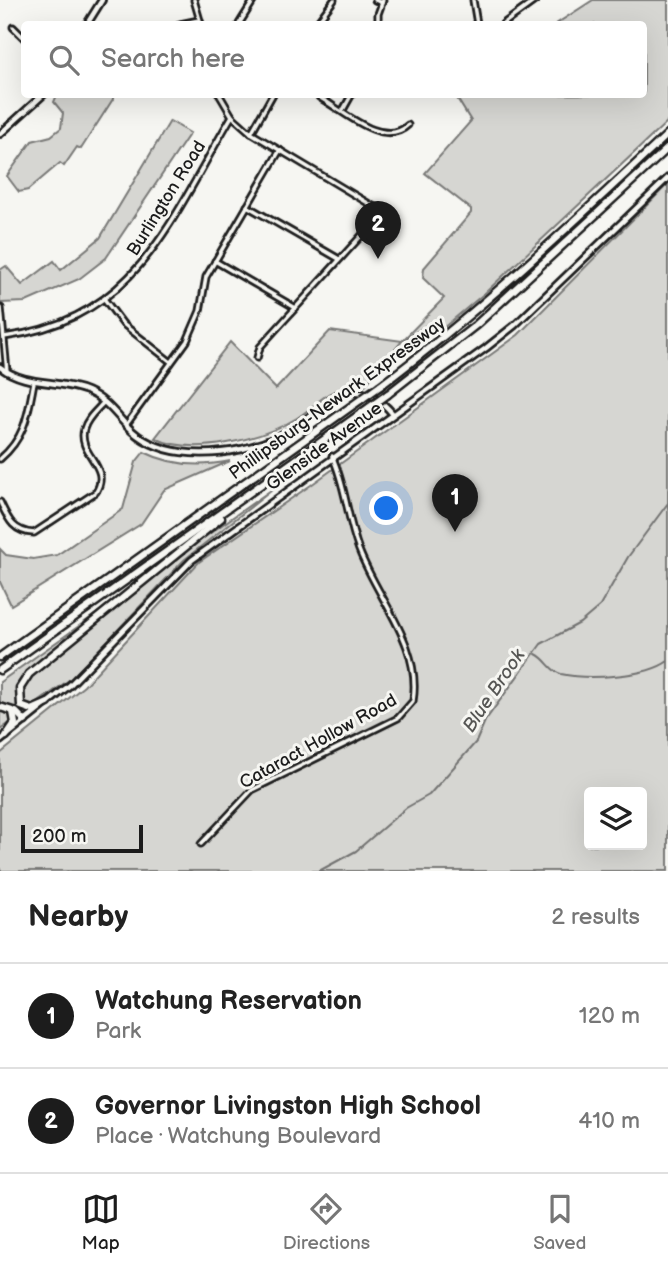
<!DOCTYPE html>
<meta charset="utf-8">
<style>
body{margin:0;font-family:"Balsamiq Sans",sans-serif;background:#f6f6f6;color:#222}
.controls{position:absolute;right:21px;bottom:21px;display:grid;overflow:hidden;border-radius:7px;box-shadow:0 7px 28px #0002}
.controls button{width:63px;height:63px;display:grid;place-items:center;padding:0;border:0;border-bottom:2px solid #e0e0e0;background:#fff;color:#222;font:35px sans-serif}
.scale{position:absolute;left:21px;bottom:18px;width:122px;box-sizing:border-box;padding-left:7px;border:4px solid #1c1c1c;border-top:0;font-size:19px;line-height:24px;white-space:nowrap;color:#1c1c1c;-webkit-text-stroke:5px #f6f6f2;paint-order:stroke}
.you{position:absolute;left:387px;top:509px;width:24px;height:24px;margin:-18px;border:5px solid #fff;border-radius:50%;background:#1a73e8;box-shadow:0 0 0 10px #1a73e833}
.badge{display:grid;place-items:center;width:46px;height:46px;border-radius:50%;background:#1c1c1c;color:#fff;font-size:23px;font-weight:700}
.pin{position:absolute;translate:-50% -58px;filter:drop-shadow(0 2px 4px #0008)}
.pin::after{content:'';position:absolute;top:37px;width:24px;height:21px;background:inherit;clip-path:polygon(0 0,100% 0,50% 100%)}
.list{margin:0;padding:0;list-style:none}
h2{display:flex;justify-content:space-between;align-items:center;height:91px;margin:0;padding:0 28px;font-size:30px}
h2 small{font-size:23px;font-weight:400;color:#767676}
.list li{display:grid;grid-template-columns:46px 1fr auto;gap:21px;align-items:center;box-sizing:border-box;height:105px;padding:0 28px;border-top:2px solid #e0e0e0}
.list b{display:block;font-size:26px;white-space:nowrap}
.list p{margin:0;font-size:23px;white-space:nowrap;color:#767676}
.list em{font-size:23px;font-style:normal;color:#767676}
.icon{flex:none;width:38px;height:38px;fill:none;stroke:currentColor;stroke-width:2;stroke-linecap:round;stroke-linejoin:round}
.map{position:relative;flex:none;width:668px;height:871px;overflow:hidden}
.search{position:absolute;background:#fff;box-shadow:0 7px 28px #0002;left:21px;right:21px;top:21px;height:77px;display:flex;align-items:center;gap:18px;box-sizing:border-box;padding:0 24px;border-radius:7px;color:#767676;font-size:26px}
.sheet{height:301px;background:#fff}
nav{display:flex;justify-content:space-around;align-items:center;box-sizing:border-box;height:98px;border-top:2px solid #e0e0e0;background:#fff;font-size:19px;color:#767676}
nav a{display:grid;justify-items:center;gap:4px}
nav .on{color:#1c1c1c}
.map>svg:first-child{display:block}
.green{fill:#d6d6d2;stroke:#797977;stroke-width:2;fill-rule:evenodd}
.lines{fill:none;stroke-linecap:round;stroke-linejoin:round}
.stream{stroke:#727271;stroke-width:2}
.minor-casing{stroke:#1c1c1c;stroke-width:9}
.tertiary-casing{stroke:#1c1c1c;stroke-width:10}
.secondary-casing{stroke:#1c1c1c;stroke-width:10}
.motorway-casing{stroke:#1c1c1c;stroke-width:11}
.minor{stroke:#f6f6f2;stroke-width:3.5}
.tertiary{stroke:#f6f6f2;stroke-width:4.5}
.secondary{stroke:#f6f6f2;stroke-width:4.5}
.motorway{stroke:#f6f6f2;stroke-width:6}
.motorway-bridge-casing{stroke:#1c1c1c;stroke-width:11;stroke-linecap:butt}
.motorway-bridge{stroke:#f6f6f2;stroke-width:6}
.labels{text-anchor:middle;stroke-width:6;stroke-linejoin:round;paint-order:stroke}
.street-label{font-size:18px;fill:#1c1c1c;stroke:#f6f6f2}
.water-label{font-size:19px;font-style:italic;fill:#565654;stroke:#f6f6f2}
</style>
<div class="map">
<svg width="668" height="871" viewBox="0 0 668 871">
<rect width="100%" height="100%" fill="#f6f6f2"/>
<filter id="ink" filterUnits="userSpaceOnUse"><feTurbulence type="fractalNoise" baseFrequency=".0143" numOctaves="2"/><feDisplacementMap in="SourceGraphic" scale="14" xChannelSelector="R" yChannelSelector="G"/><feConvolveMatrix kernelMatrix="1 2 1 2 8 2 1 2 1" color-interpolation-filters="sRGB"/></filter>
<g filter="url(#ink)">
<g class="green">
<path d="M593 0H668V121L486 292 436 334 427 325 402 341 363 388C321 388 328 398 297 418 263 439 193 457 155 438L230 342 276 389 330 331 402 341 444 298 423 278 424 268 471 213V209L425 173 471 121 455 95 644 94V24H556Z"/>
<path d="M57 95H113V99L81 149 77 147 64 166 60 163 28 190 19 192 7 176 32 141 51 136 61 128 63 113 54 102Z"/>
<path d="M170 121 190 133 106 258 79 279 26 302 0 303V270L6 266 22 285 54 261 61 270 100 238Z"/>
<path d="M668 184V871H0V754L84 686 199 562 311 485 518 335ZM589 792H642V845H589Z"/>
<path d="M144 452C170 465 201 467 230 461L164 490 141 524 11 605 0 582V549L6 555 33 559 57 555 123 509 136 462Z"/>
<path d="M281 483 184 560 73 677 0 730V682Z"/>
</g>
<g class="lines">
<g class="stream">
<path d="M536 654C547 659 550 671 561 674 587 680 647 677 668 661"/>
<path d="M319 871 356 851 406 808 429 795 476 742 485 721 541 644 580 623 600 606 628 557 668 503"/>
</g>
<g class="minor-casing">
<g id="minor">
<path d="M194 0 201 24"/>
<path d="M375 0 382 3"/>
<path d="M473 0 477 24"/>
<path d="M180 24 199 20"/>
<path d="M239 24 254 0"/>
<path d="M316 24 334 0"/>
<path d="M378 24V14L383 0"/>
<path d="M503 24 536 0"/>
<path d="M13 27 24 38"/>
<path d="M219 94 232 116 251 133 383 212 260 347 257 358"/>
<path d="M319 97C342 110 383 149 408 125"/>
<path d="M343 110 352 94"/>
<path d="M251 133 273 94"/>
<path d="M247 206 339 259"/>
<path d="M215 261 294 307"/>
<path d="M105 300 123 324 171 362"/>
<path d="M1 308 7 372"/>
<path d="M4 337C138 319 170 220 232 116"/>
<path d="M126 425 187 341 200 311 206 277 280 150"/>
<path d="M0 459C26 437 28 413 34 382"/>
<path d="M0 502C8 519 13 532 34 533L96 492C112 466 77 455 84 429 87 418 97 410 104 402"/>
<path d="M201 844 252 790 398 718 413 701C422 645 378 600 359 550 347 519 346 486 332 456"/>
</g>
</g>
<g class="tertiary-casing">
<path id="tertiary" d="M0 367C26 387 58 379 87 391 105 399 114 412 127 426 156 457 204 457 242 449 263 444 284 435 301 423 316 413 333 395 351 392 367 390 383 402 392 413"/>
</g>
<g class="secondary-casing">
<g id="secondary">
<path d="M87 24 102 0"/>
<path d="M0 134 44 94"/>
<path d="M0 741 70 685 192 560 486 348 515 325 668 178"/>
</g>
</g>
<g class="motorway-casing">
<g id="motorway">
<path d="M380 386C482 310 575 221 668 134"/>
<path d="M388 394 476 325 668 148"/>
<path d="M0 657 363 398"/>
<path d="M0 670 370 407"/>
<path d="M48 703 32 710 21 706 20 688 29 674 221 518"/>
<path d="M0 707 16 712 25 721"/>
<path d="M6 736 15 723 13 712"/>
</g>
</g>
<use href="#minor" class="minor"/>
<use href="#tertiary" class="tertiary"/>
<use href="#secondary" class="secondary"/>
<use href="#motorway" class="motorway"/>
<g class="motorway-bridge-casing">
<g id="motorway-bridge">
<path d="M363 398 380 386"/>
<path d="M370 407 388 394"/>
</g>
</g>
<use href="#motorway-bridge" class="motorway-bridge"/>
</g>
</g>
<g class="labels">
<g class="street-label">
<text transform="translate(166 198) rotate(-58)" y="6">Burlington Road</text>
<text transform="translate(337 398) rotate(-36)" y="6">Phillipsburg-Newark Expressway</text>
<text transform="translate(324 446) rotate(-36)" y="6">Glenside Avenue</text>
<text transform="translate(318 741) rotate(-29)" y="6">Cataract Hollow Road</text>
</g>
<g class="water-label">
<text transform="translate(493 690) rotate(-56)" y="7">Blue Brook</text>
</g>
</g>
</svg>
<div class="controls">
<button><svg class="icon" aria-label="layers" viewBox="0 0 24 24"><path d="M12 4l9 5-9 5-9-5zM3 14l9 5 9-5"/></svg></button>
</div>
<div class="scale">200 m</div>
<div class="you"></div>
<div class="pin badge" style="left:455px;top:532px">1</div>
<div class="pin badge" style="left:378px;top:259px">2</div>
<div class="search"><svg class="icon" aria-label="search" viewBox="0 0 24 24"><circle cx="10" cy="10" r="6"/><path d="M15 15l6 6"/></svg>Search here</div>
</div>
<section class="sheet">
<h2>Nearby<small>2 results</small></h2>
<ul class="list">
<li><span class="badge">1</span><div><b>Watchung Reservation</b><p>Park</p></div><em>120 m</em></li>
<li><span class="badge">2</span><div><b>Governor Livingston High School</b><p>Place · Watchung Boulevard</p></div><em>410 m</em></li>
</ul>
</section>
<nav>
<a class="on"><svg class="icon" aria-label="map" viewBox="0 0 24 24"><path d="M3 6l6-2 6 2 6-2v14l-6 2-6-2-6 2zM9 4v14M15 6v14"/></svg>Map</a>
<a><svg class="icon" aria-label="directions" viewBox="0 0 24 24"><path d="M12 3l9 9-9 9-9-9zM9 14v-3h6M13 9l2 2-2 2"/></svg>Directions</a>
<a><svg class="icon" aria-label="saved" viewBox="0 0 24 24"><path d="M7 4h10v16l-5-4-5 4z"/></svg>Saved</a>
</nav>
